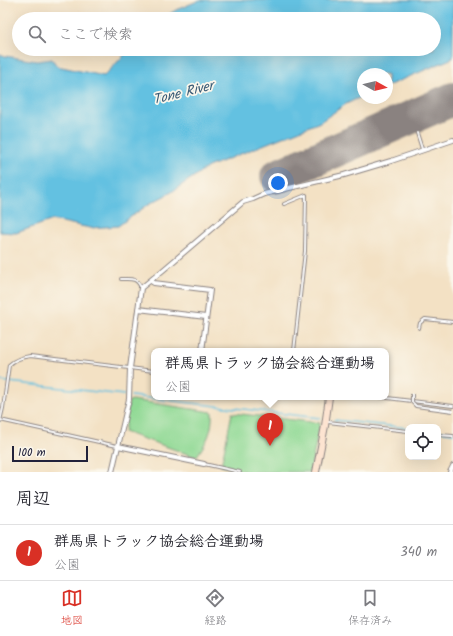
<!DOCTYPE html>
<html lang="ja">
<meta charset="utf-8">
<style>
body{margin:0;font-family:Kalam,"Klee One",sans-serif;background:#f2f2f3;color:#2b2b33}
.controls{position:absolute;right:12px;bottom:12px;display:grid;overflow:hidden;border-radius:8px;box-shadow:0 4px 16px #0002}
.controls button{width:36px;height:36px;display:grid;place-items:center;padding:0;border:0;border-bottom:1px solid #e1e1e2;background:#fff;color:#2b2b33;font:20px sans-serif}
.compass{position:absolute;left:357px;top:68px;width:36px;height:36px;border-radius:50%;background:#fff;box-shadow:0 4px 16px #0002;rotate:98deg}
.scale{position:absolute;left:12px;bottom:10px;width:76px;box-sizing:border-box;padding-left:4px;border:2px solid #22223b;border-top:0;font-size:11px;line-height:14px;white-space:nowrap;color:#22223b;-webkit-text-stroke:3px #fbf7ec;paint-order:stroke}
.you{position:absolute;left:278px;top:183px;width:14px;height:14px;margin:-10px;border:3px solid #fff;border-radius:50%;background:#1a73e8;box-shadow:0 0 0 6px #1a73e833}
.badge{display:grid;place-items:center;width:26px;height:26px;border-radius:50%;background:#d93025;color:#fff;font-size:13px;font-weight:700}
.pin{position:absolute;translate:-50% -33px;filter:drop-shadow(0 1px 2px #0008)}
.pin::after{content:'';position:absolute;top:21px;width:14px;height:12px;background:inherit;clip-path:polygon(0 0,100% 0,50% 100%)}
.popup{position:absolute;left:151px;top:348px;width:238px;height:52px;box-sizing:border-box;display:grid;place-content:center;border-radius:8px;background:#fff;filter:drop-shadow(0 1px 3px #0005);font-size:13px;white-space:nowrap;color:#7c7c81}
.popup b{font-size:15px;color:#2b2b33}
.popup::after{content:'';position:absolute;left:50%;top:100%;margin-left:-8px;border:8px solid transparent;border-top-color:#fff}
.list{margin:0;padding:0;list-style:none}
h2{display:flex;justify-content:space-between;align-items:center;height:52px;margin:0;padding:0 16px;font-size:17px}
h2 small{font-size:13px;font-weight:400;color:#7c7c81}
.list li{display:grid;grid-template-columns:26px 1fr auto;gap:12px;align-items:center;box-sizing:border-box;height:56px;padding:0 16px;border-top:1px solid #e1e1e2}
.list b{display:block;font-size:15px;white-space:nowrap}
.list p{margin:0;font-size:13px;white-space:nowrap;color:#7c7c81}
.list em{font-size:13px;font-style:normal;color:#7c7c81}
.icon{flex:none;width:22px;height:22px;fill:none;stroke:currentColor;stroke-width:2;stroke-linecap:round;stroke-linejoin:round}
.map{position:relative;flex:none;width:453px;height:472px;overflow:hidden}
.search{position:absolute;background:#fff;box-shadow:0 4px 16px #0002;left:12px;right:12px;top:12px;height:44px;display:flex;align-items:center;gap:10px;box-sizing:border-box;padding:0 14px;border-radius:22px;color:#7c7c81;font-size:15px}
.sheet{height:108px;background:#fff}
nav{display:flex;justify-content:space-around;align-items:center;box-sizing:border-box;height:56px;border-top:1px solid #e1e1e2;background:#fff;font-size:11px;color:#7c7c81}
nav a{display:grid;justify-items:center;gap:2px}
nav .on{color:#d93025}
.map>svg:first-child{display:block}
.green{fill:#90d994;stroke:#597e68}
.water{fill:#63c1e1;stroke:#42728e}
.lines{fill:none;stroke-linecap:round;stroke-linejoin:round}
.stream{stroke:#63c1e1;stroke-width:1.5}
.runway{stroke:#8a8280;stroke-width:34}
.lane-casing{stroke:#8a8280;stroke-width:4}
.street-casing{stroke:#8a8280;stroke-width:6}
.secondary-casing{stroke:#8a8280;stroke-width:8}
.lane{stroke:#fff;stroke-width:2}
.street{stroke:#fff;stroke-width:4}
.secondary{stroke:#fde4d1;stroke-width:6}
.lane-bridge-casing{stroke:#8a8280;stroke-width:4;stroke-linecap:butt}
.lane-bridge{stroke:#fff;stroke-width:2}
.labels{text-anchor:middle;stroke-width:3.5;stroke-linejoin:round;paint-order:stroke}
.water-label{font-size:14px;font-style:italic;fill:#395a75;stroke:#fbf7ec}
</style>
<div class="map">
<svg width="453" height="472" viewBox="0 0 453 472">
<rect width="100%" height="100%" fill="#fbf7ec"/>
<filter id="ink" filterUnits="userSpaceOnUse"><feTurbulence type="fractalNoise" baseFrequency=".025" numOctaves="2"/><feDisplacementMap in="SourceGraphic" scale="8" xChannelSelector="R" yChannelSelector="G"/><feConvolveMatrix kernelMatrix="1 2 1 2 8 2 1 2 1" color-interpolation-filters="sRGB"/></filter>
<filter id="wash" filterUnits="userSpaceOnUse"><feTurbulence type="fractalNoise" baseFrequency=".012" numOctaves="4" result="noise"/><feDisplacementMap in="SourceGraphic" scale="16" xChannelSelector="R" yChannelSelector="G"/><feGaussianBlur stdDeviation="0.9" result="paint"/><feColorMatrix in="noise" values="0 0 0 0 0 0 0 0 0 0 0 0 0 0 0 0 0 1.4 0 .05"/><feComposite in="paint" operator="in"/></filter>
<g filter="url(#wash)">
<rect width="100%" height="100%" fill="#f3e1c4"/>
<g class="green">
<path d="M132 400 212 412C213 431 207 442 196 457L124 432 129 401Z"/>
<path d="M232 413 320 423 310 472H248L221 466Z"/>
</g>
<path class="water" d="M200 0H453V58L387 86V74H363V96L346 104 320 122 208 167 170 193 149 204 118 226 90 228 53 220 16 233 0 232V54L5 56 37 61 52 59 57 66 104 76 130 49H434V19H161L176 10Z"/>
<g class="lines">
<g class="stream">
<path d="M0 381 124 395"/>
<path d="M131 396 320 418"/>
<path d="M334 420 408 428"/>
<path d="M438 431 453 433"/>
</g>
<path class="runway" d="M277 176 453 99"/>
</g>
</g>
<g filter="url(#ink)">
<g class="lines">
<g class="lane-casing">
<g id="lane">
<path d="M417 133 422 149"/>
<path d="M284 204 306 195 305 251 294 351"/>
<path d="M121 279C130 279 137 277 141 288"/>
<path d="M419 328 420 323 425 319 453 322"/>
<path d="M379 397 453 406"/>
<path d="M0 420 117 446"/>
<path d="M0 421 3 408 9 365C14 360 23 357 30 356L154 371"/>
<path d="M328 422 408 431"/>
<path d="M438 435 453 436"/>
<path d="M204 464 240 472"/>
</g>
</g>
<g class="street-casing">
<g id="street">
<path d="M151 281 154 283 210 290 202 351"/>
<path d="M138 309 206 317"/>
<path d="M118 446 204 464"/>
<path d="M112 472 129 399 130 368 141 288 162 271 243 202 253 199 264 194 344 175 391 161 453 140"/>
<path d="M450 472 453 466"/>
</g>
</g>
<g class="secondary-casing">
<path id="secondary" d="M316 472 325 426 329 397"/>
</g>
<use href="#lane" class="lane"/>
<use href="#street" class="street"/>
<use href="#secondary" class="secondary"/>
<g class="lane-bridge-casing">
<path id="lane-bridge" d="M412 394V402L416 406 453 411"/>
</g>
<use href="#lane-bridge" class="lane-bridge"/>
</g>
</g>
<g class="labels">
<g class="water-label">
<text transform="translate(183 92) rotate(-14)" y="5">Tone River</text>
</g>
</g>
</svg>
<div class="controls">
<button><svg class="icon" aria-label="locate" viewBox="0 0 24 24"><circle cx="12" cy="12" r="6"/><path d="M12 2v4M12 18v4M2 12h4M18 12h4"/></svg></button>
</div>
<svg class="compass" viewBox="-18 -18 36 36"><path d="M0-13l5 13h-10z" fill="#e53935"/><path d="M0 13l5-13h-10z" fill="#7c7c81"/></svg>
<div class="scale">100 m</div>
<div class="you"></div>
<div class="pin badge" style="left:270px;top:446px">1</div>
<div class="popup"><b>群馬県トラック協会総合運動場</b>公園</div>
<div class="search"><svg class="icon" aria-label="search" viewBox="0 0 24 24"><circle cx="10" cy="10" r="6"/><path d="M15 15l6 6"/></svg>ここで検索</div>
</div>
<section class="sheet">
<h2>周辺<small></small></h2>
<ul class="list">
<li><span class="badge">1</span><div><b>群馬県トラック協会総合運動場</b><p>公園</p></div><em>340 m</em></li>
</ul>
</section>
<nav>
<a class="on"><svg class="icon" aria-label="map" viewBox="0 0 24 24"><path d="M3 6l6-2 6 2 6-2v14l-6 2-6-2-6 2zM9 4v14M15 6v14"/></svg>地図</a>
<a><svg class="icon" aria-label="directions" viewBox="0 0 24 24"><path d="M12 3l9 9-9 9-9-9zM9 14v-3h6M13 9l2 2-2 2"/></svg>経路</a>
<a><svg class="icon" aria-label="saved" viewBox="0 0 24 24"><path d="M7 4h10v16l-5-4-5 4z"/></svg>保存済み</a>
</nav>
